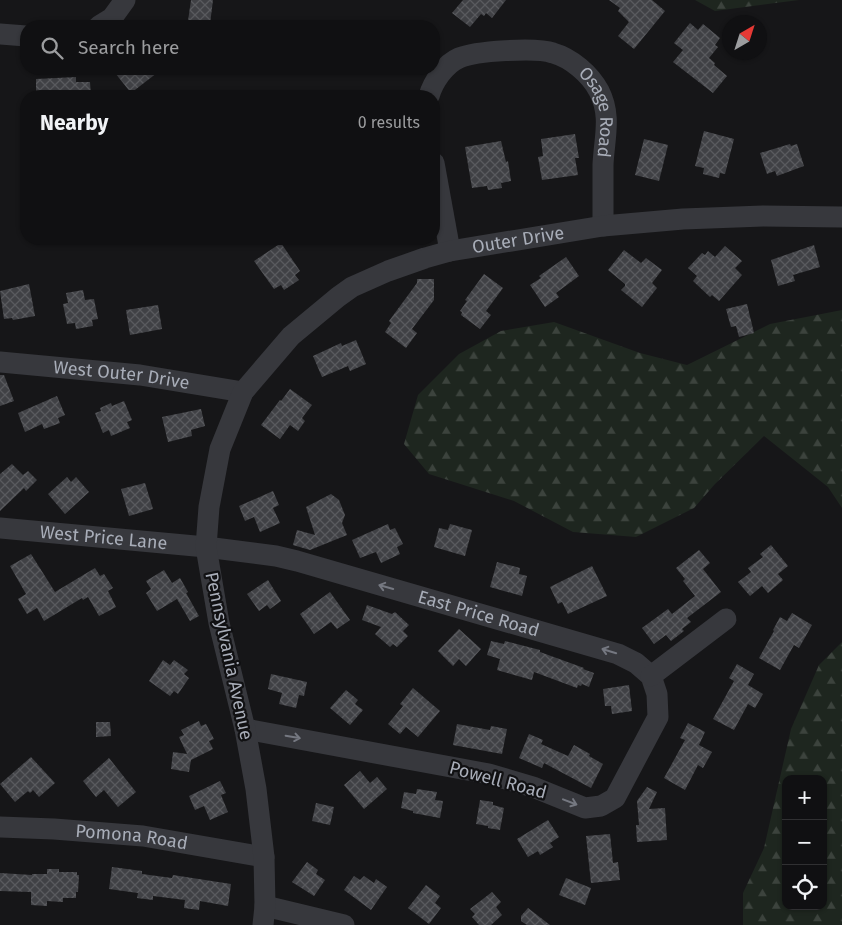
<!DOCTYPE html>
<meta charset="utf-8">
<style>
body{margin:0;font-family:"Fira Sans",sans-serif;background:#1e1e20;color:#f1f3f6}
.controls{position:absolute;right:15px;bottom:15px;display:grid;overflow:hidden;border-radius:10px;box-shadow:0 1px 4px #0004}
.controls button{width:45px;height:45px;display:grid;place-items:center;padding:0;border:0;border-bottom:1px solid #303032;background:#101012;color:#f1f3f6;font:25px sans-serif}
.compass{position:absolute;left:722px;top:15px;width:45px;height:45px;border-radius:50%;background:#101012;box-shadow:0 1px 4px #0004;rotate:39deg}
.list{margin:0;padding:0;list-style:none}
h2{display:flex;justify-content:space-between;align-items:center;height:65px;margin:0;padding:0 20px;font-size:21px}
h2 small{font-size:16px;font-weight:400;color:#9c9d9f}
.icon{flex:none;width:28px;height:28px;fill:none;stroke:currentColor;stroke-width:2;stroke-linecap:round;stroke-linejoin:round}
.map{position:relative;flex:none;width:842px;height:925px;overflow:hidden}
.search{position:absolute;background:#101012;box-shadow:0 1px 4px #0004;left:20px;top:20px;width:420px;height:55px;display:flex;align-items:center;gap:12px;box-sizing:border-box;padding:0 18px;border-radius:20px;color:#9c9d9f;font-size:19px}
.panel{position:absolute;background:#101012;box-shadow:0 1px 4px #0004;left:20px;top:90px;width:420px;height:155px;border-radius:20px}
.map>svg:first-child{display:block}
.forest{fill:url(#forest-firs);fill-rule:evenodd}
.building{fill:url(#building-cross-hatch)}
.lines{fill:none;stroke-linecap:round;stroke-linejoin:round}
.minor{stroke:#37383d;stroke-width:21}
.oneway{stroke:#757881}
.labels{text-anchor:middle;stroke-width:4.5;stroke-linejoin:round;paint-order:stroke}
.street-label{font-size:18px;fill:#a8adb8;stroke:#111113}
</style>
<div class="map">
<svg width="842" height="925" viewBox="0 0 842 925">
<defs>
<pattern id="forest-firs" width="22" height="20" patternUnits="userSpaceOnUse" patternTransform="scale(1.25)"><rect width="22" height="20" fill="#1e261f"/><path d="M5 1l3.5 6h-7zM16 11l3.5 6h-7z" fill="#3c433d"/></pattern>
<pattern id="building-cross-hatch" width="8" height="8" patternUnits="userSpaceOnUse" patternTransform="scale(1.25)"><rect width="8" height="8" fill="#404145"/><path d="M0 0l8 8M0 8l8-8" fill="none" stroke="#595a5e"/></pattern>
</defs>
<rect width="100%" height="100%" fill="#161618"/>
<g class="forest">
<path d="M695 0H799L715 11Z"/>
<path d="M842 310V508L828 487 764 436 715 484 694 508 636 537 573 532 514 501 429 474 404 444 418 395 459 354 501 331 554 322 640 353 687 365 770 324Z"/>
<path d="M842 642V925H743V893L764 848 791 729 819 665ZM786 779H823V906H786Z"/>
</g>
<g class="building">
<path d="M191 0H213L210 24 188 21Z"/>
<path d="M463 0H506L492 18 486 13 484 16 481 14 470 27 452 13Z"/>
<path d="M609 0H652L665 11 634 49 618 36 629 22 618 11 620 8Z"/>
<path d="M690 23 698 30 703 24 720 38 715 45 718 47 709 58 715 63 714 65 727 76 713 93 673 62 683 50 674 43Z"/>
<path d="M112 69H162L131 93Z"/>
<path d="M76 77V82H90L91 96H36V79Z"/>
<path d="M704 131 734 139 725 174 720 173 719 178 703 174 704 168 695 166Z"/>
<path d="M575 134 579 158H575L578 175 542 180 538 157 543 156 541 139Z"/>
<path d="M644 139 668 145 659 181 635 175Z"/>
<path d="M501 141 506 162 508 161 511 181 501 183 502 188 488 190 487 186 472 188 465 147Z"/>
<path d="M790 144 791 146 797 144 804 166 777 176 775 171 767 174 760 153Z"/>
<path d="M281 243 300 271 295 275 299 280 284 290 281 285 274 289 254 261Z"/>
<path d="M814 245 820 267 793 275 795 281 778 286 771 260Z"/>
<path d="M725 246 742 261 735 268 742 275 719 301 712 295 710 297 693 281 697 276 688 268 702 253 705 255 708 251 715 257Z"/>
<path d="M624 250 641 263 646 258 662 270 652 283 657 288 642 307 621 290 625 286V284L608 270Z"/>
<path d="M566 257 579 276 556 293 559 297 545 307 530 285 541 278 539 276Z"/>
<path d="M484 274 503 288 486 311 491 315 480 329 461 315 462 312 460 311 467 301 465 300Z"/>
<path d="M417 279H434V300L412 329 417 333 406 348 385 332 391 323 389 321 417 283Z"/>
<path d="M29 284 35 316 13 320 12 318 4 319 0 291Z"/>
<path d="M83 290 85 300 94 299 98 319 92 320 93 326 76 329 75 323 67 324 63 304 68 303 66 293Z"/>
<path d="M747 304 754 333 739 337 736 326 731 327 726 309Z"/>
<path d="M158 305 162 329 130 335 126 310Z"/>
<path d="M356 340 366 364 350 371 348 366 322 377 313 356 341 343 342 346Z"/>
<path d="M0 375H4L14 401 0 406Z"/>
<path d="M290 389 312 405 302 418 305 421 298 431 290 425 280 439 261 425 280 400 281 401Z"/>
<path d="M57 396 65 415 58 418 60 423 44 429 42 424 25 432 18 413Z"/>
<path d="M124 401 132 420 127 422 130 428 111 436 109 430 103 433 95 413 101 411 100 408 111 403 112 406Z"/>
<path d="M201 409 205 426 191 430 192 436 168 442 162 417Z"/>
<path d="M12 464 23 475 28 471 37 480 26 491 24 488 0 511V474Z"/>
<path d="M67 477 71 482 76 477 89 492 65 514 48 494Z"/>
<path d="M145 483 153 509 129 516 121 489Z"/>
<path d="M273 491 279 505 273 508 280 523 260 532 254 517 245 521 239 506Z"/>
<path d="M331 494 339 500 345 515 342 523 347 535 310 550 293 545 297 530 315 535 306 507Z"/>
<path d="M388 524 390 530 395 528 403 544 397 547 400 554 381 563 376 552 360 558 352 540Z"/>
<path d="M450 524 472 530 465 556 434 547 439 528 448 530Z"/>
<path d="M771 545 788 566 778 574 783 580 768 593 762 586 750 596 738 582 751 572 748 568 763 557 760 554Z"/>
<path d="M699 550 710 563 703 569 721 592 687 618 691 622 682 629 684 631 671 641 666 635 654 644 642 628 668 609 672 614 695 596 683 581 685 579 676 568Z"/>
<path d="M31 554 55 592 95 568 100 576 104 574 113 588 108 591 116 607 99 616 88 597 83 600 82 598 44 621 37 608 27 614 18 599 26 594 10 566Z"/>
<path d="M497 562 520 568 519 574 527 576 522 596 490 587Z"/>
<path d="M592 566 607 596 568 614 562 602 558 604 550 587Z"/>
<path d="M164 570 172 583 180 578 188 592 186 593 199 616 190 621 177 599 157 611 146 593 151 589 146 581Z"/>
<path d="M268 580 281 601 270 609 267 605 259 611 247 594Z"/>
<path d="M330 592 350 620 337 629 331 622 314 634 300 614Z"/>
<path d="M367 605 392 614 395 612 409 625 403 631 408 636 397 647 393 644 390 647 375 634 381 627 362 620Z"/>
<path d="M792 613 812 625 799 648 794 645 780 670 759 658 774 631 773 630 780 617 787 621Z"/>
<path d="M459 629 481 649 466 666 459 659 453 666 438 651Z"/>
<path d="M491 641 504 644 505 641 540 650V652L584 668 583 669 594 673 589 687 582 684 581 686 578 685 577 688 534 672 532 680 497 670 500 659 487 655Z"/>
<path d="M163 660 170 665 174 660 188 670 184 674 189 678 178 694 174 691 170 696 149 681Z"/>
<path d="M737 664 754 674 748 685 763 694 755 708 748 704 734 730 713 719 734 681 729 678Z"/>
<path d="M271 674 307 682 304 696 299 695 296 708 279 704 282 693 268 689Z"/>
<path d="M629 685 632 711 612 714 611 706H605L603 689Z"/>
<path d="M413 688 440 711 418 737 406 727 400 734 388 724 403 706 400 704Z"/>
<path d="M346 690 358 700 355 704 363 710 350 725 330 708Z"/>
<path d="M199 721 201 726 206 724 214 739 209 741 213 749 191 760 189 772 171 769 173 752 187 754 179 737 184 735 181 730Z"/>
<path d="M96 722H110L111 736 96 737Z"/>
<path d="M688 723 705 732 699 745 712 752 703 768 698 765 685 790 664 778 685 740 680 738Z"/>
<path d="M457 724 490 730 491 726 507 729 502 754 453 745Z"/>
<path d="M529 734 543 740 541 744 568 756 574 745 590 754 589 756 603 764 591 788 544 763 542 768 519 758Z"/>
<path d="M31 757 55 783 39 797 33 790 30 793 28 791 15 802 0 784Z"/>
<path d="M109 758 136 792 118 807 104 790 96 797 83 781Z"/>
<path d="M360 771 370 783 377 777 387 789 364 809 344 785Z"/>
<path d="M220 781 226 793 221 795 228 812 210 820 204 806 195 810 189 796Z"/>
<path d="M647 787 657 792 649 809 665 808 667 840 637 842 636 825H639L637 801Z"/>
<path d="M417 789 437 792 435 800 443 801 440 818 413 813V811L401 808 404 792 416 794Z"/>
<path d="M480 800 493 802V805L504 808 500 830 488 828V826L476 824Z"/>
<path d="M316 803 334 807 330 825 312 821Z"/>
<path d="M548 820 559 837 550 843 553 847 540 855 538 851 528 857 517 839Z"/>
<path d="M610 834 613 863 618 862 620 880 591 883 586 836Z"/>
<path d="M307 862 318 870 316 874 325 880 314 896 292 882Z"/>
<path d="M112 867 142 871V874L172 878 173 875 231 884 228 906 200 901 199 910 184 908 185 900 153 896V900L137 898 138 893 109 889Z"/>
<path d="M47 869H59V872H77V875H79L78 892H76V898H63V902L47 901V906L31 905V892L0 891V873L32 875V874H47Z"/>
<path d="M354 876 360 880 364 876 374 883 376 879 387 887 371 910 344 890Z"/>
<path d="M566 878 591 888 585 905 559 895Z"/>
<path d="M426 885 440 896 435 903 441 908 429 924 408 908Z"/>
<path d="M492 892 501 902 496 907 502 915 491 925H479L472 917 475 914 470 909Z"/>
<path d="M528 908 550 925H527L521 921V916Z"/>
</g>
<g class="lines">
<g class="minor">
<path d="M99 26 112 18 125 0"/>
<path d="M0 34 26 36"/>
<path id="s1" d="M429 96C433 82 445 64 459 58 475 51 536 47 553 53 571 58 590 74 599 91 612 116 604 139 603 165 603 185 603 206 603 226"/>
<path d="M434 163 450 251"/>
<path id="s2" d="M0 362 140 375 243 392"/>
<path id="s3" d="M0 528 206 547 276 556 297 561 618 654 636 663 651 676 657 694 658 717 615 798 601 806 585 808 533 787 489 774 245 729"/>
<path d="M651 676 726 619"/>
<path id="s4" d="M0 827 54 829 143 836 264 857"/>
<path d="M265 906 344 925"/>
<path id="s5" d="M263 925 265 906 264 857 256 789 245 729 219 623 206 547 209 507 220 449 243 392 291 336 338 297 352 287 388 271 425 258 450 251 603 226 683 219 763 216 842 217"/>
</g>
</g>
<defs><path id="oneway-shaft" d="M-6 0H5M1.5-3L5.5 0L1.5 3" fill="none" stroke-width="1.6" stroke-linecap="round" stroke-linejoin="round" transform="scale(1.25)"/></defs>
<g class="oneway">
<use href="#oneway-shaft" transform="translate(386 587) rotate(-164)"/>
<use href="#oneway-shaft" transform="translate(609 651) rotate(-163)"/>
<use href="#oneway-shaft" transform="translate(293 737) rotate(10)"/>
<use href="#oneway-shaft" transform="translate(570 802) rotate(21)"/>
</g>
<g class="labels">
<g class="street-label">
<text dy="6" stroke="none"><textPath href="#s1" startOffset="226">Osage Road</textPath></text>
<text dy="6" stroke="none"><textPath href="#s5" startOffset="870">Outer Drive</textPath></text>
<text dy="6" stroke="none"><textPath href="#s2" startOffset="122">West Outer Drive</textPath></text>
<text dy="6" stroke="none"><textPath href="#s3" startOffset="104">West Price Lane</textPath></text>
<text dy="6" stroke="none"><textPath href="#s3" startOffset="488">East Price Road</textPath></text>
<text transform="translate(229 656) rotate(78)" y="6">Pennsylvania Avenue</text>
<text transform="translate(498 780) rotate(15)" y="6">Powell Road</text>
<text dy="6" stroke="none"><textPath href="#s4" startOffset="132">Pomona Road</textPath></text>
</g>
</g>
</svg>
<div class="controls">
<button>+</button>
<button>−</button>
<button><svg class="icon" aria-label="locate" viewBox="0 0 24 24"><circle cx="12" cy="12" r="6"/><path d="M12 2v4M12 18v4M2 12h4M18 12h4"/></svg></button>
</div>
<svg class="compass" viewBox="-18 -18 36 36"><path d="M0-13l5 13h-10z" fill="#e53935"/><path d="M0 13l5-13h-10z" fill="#9c9d9f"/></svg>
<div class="search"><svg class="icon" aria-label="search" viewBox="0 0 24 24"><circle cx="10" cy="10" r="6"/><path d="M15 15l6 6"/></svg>Search here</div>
<section class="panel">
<h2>Nearby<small>0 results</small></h2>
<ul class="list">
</ul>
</section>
</div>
